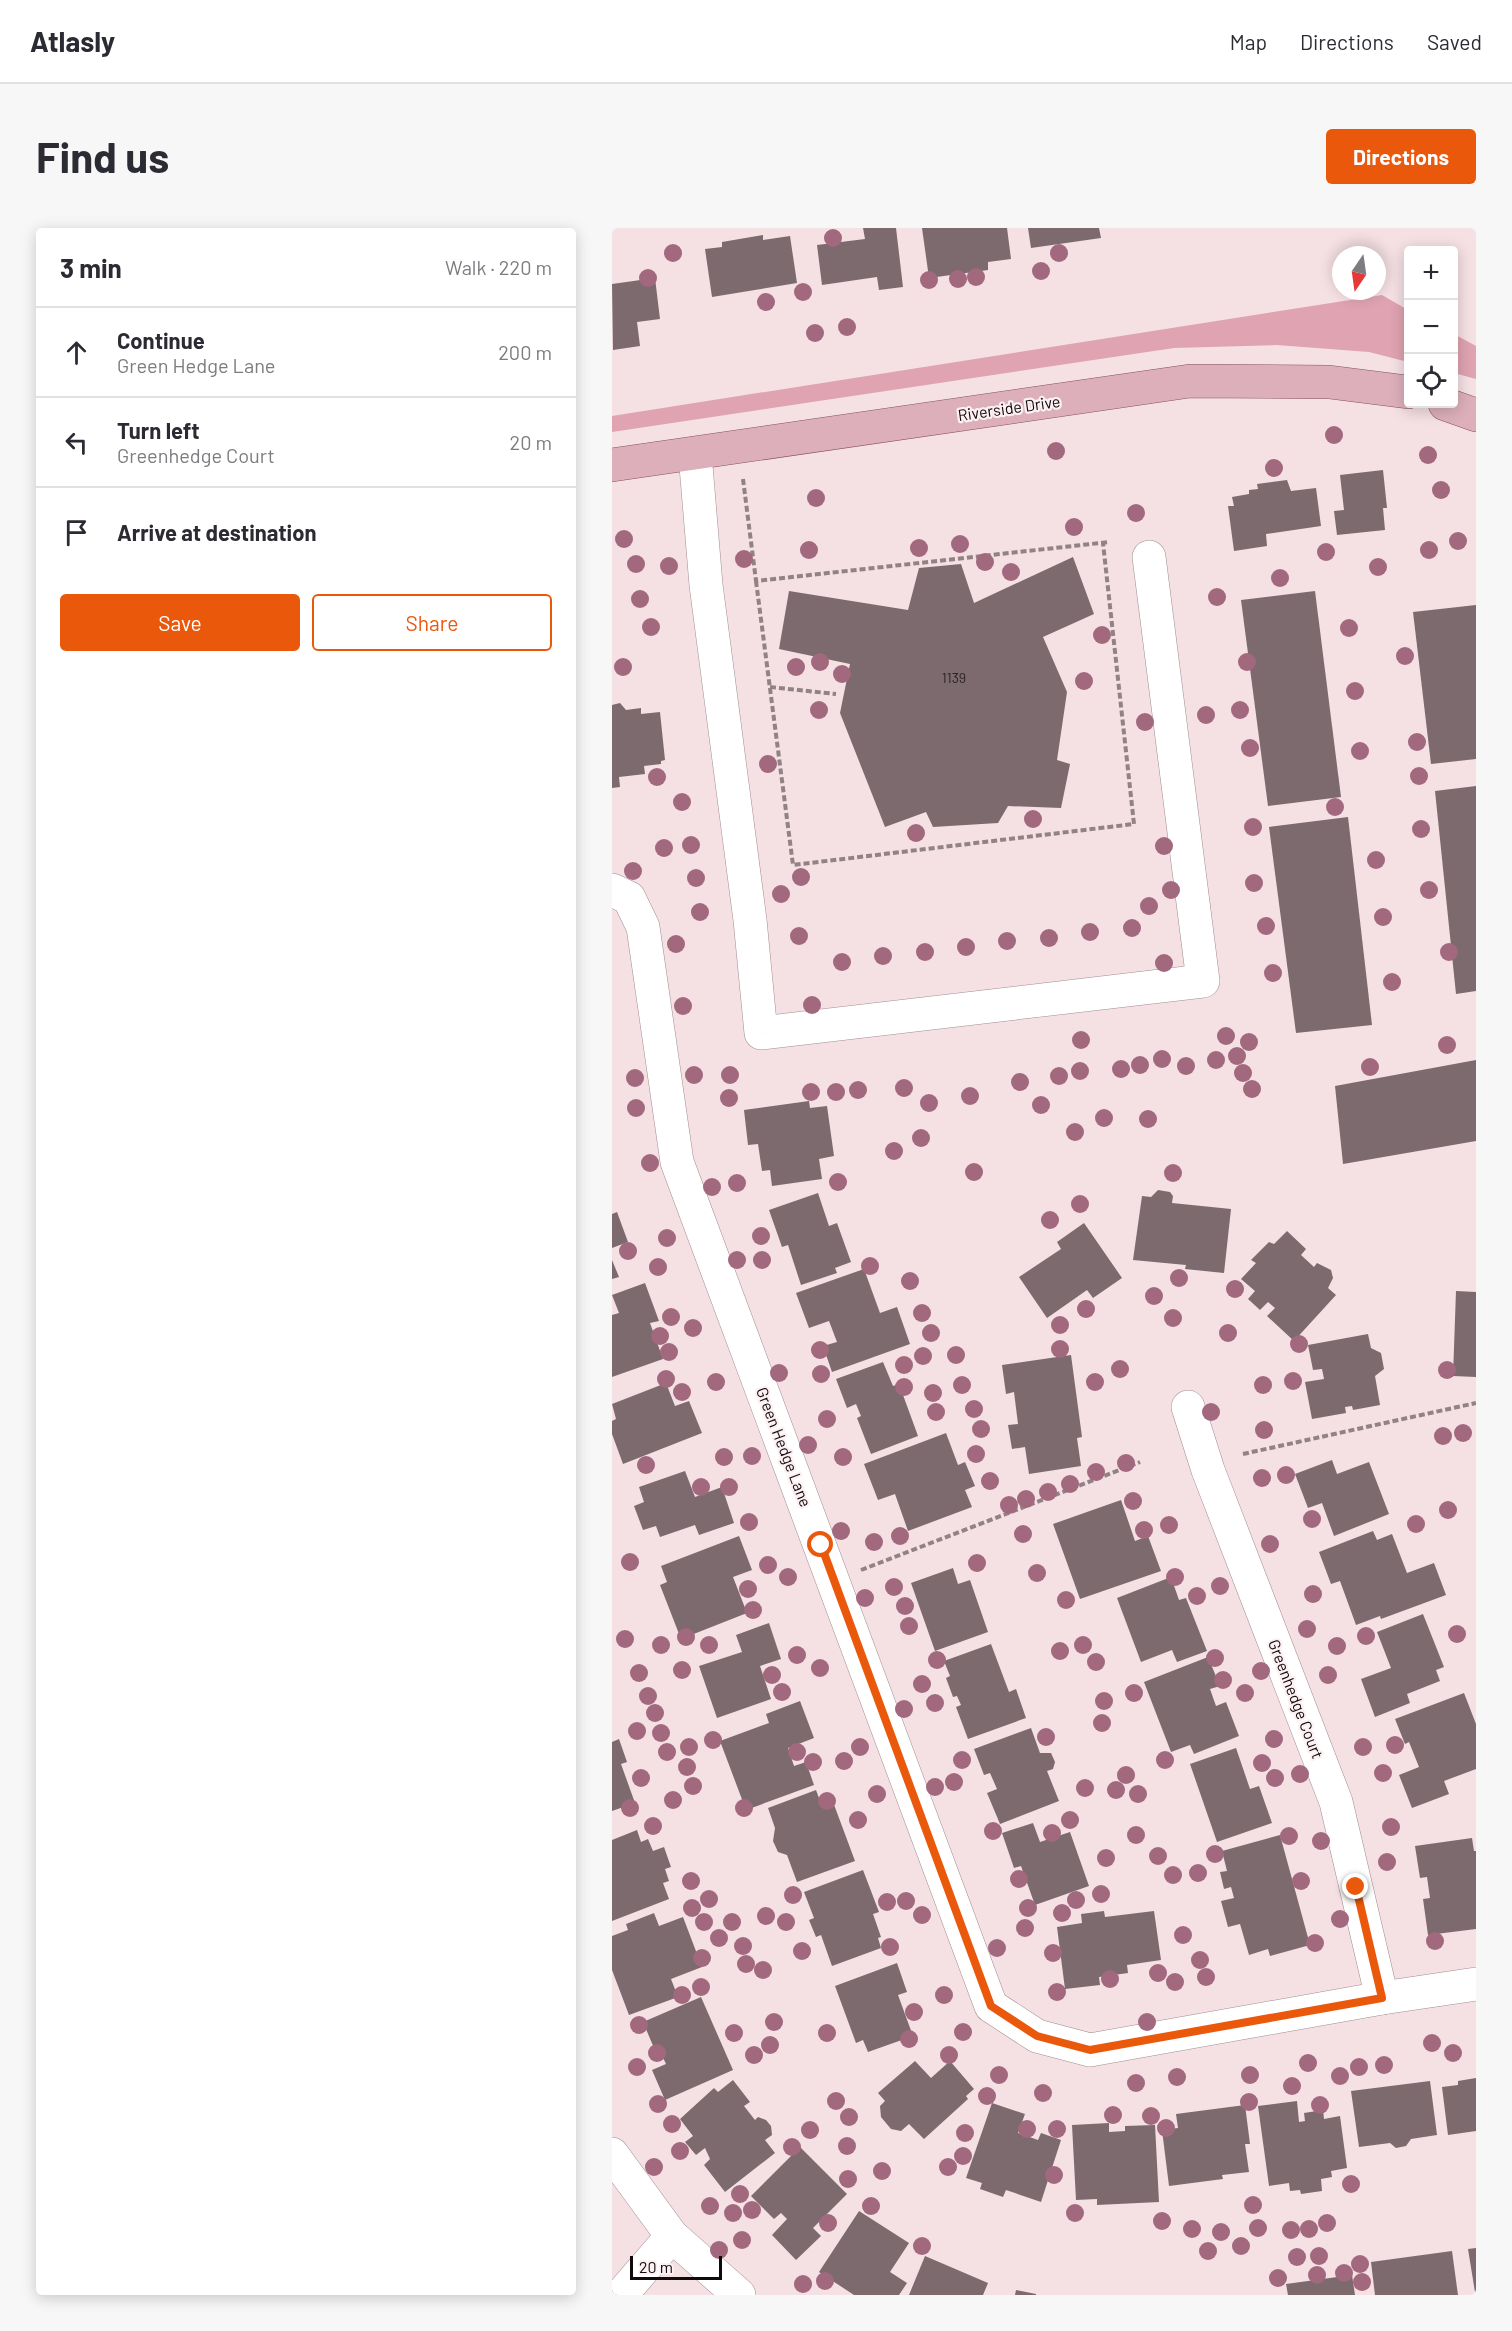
<!DOCTYPE html>
<meta charset="utf-8">
<style>
body{margin:0;font-family:Barlow,sans-serif;background:#f7f7f7;color:#2b2b33}
.controls{position:absolute;right:18px;top:18px;display:grid;overflow:hidden;border-radius:6px;box-shadow:0 3px 15px #0003}
.controls button{width:54px;height:54px;display:grid;place-items:center;padding:0;border:0;border-bottom:2px solid #e1e1e2;background:#fff;color:#2b2b33;font:30px sans-serif}
.compass{position:absolute;left:720px;top:18px;width:54px;height:54px;border-radius:50%;background:#fff;box-shadow:0 3px 15px #0003;rotate:193deg}
.scale{position:absolute;left:18px;bottom:15px;width:92px;box-sizing:border-box;padding-left:6px;border:3px solid #110a0c;border-top:0;font-size:16px;line-height:21px;white-space:nowrap;color:#110a0c;-webkit-text-stroke:4px #fcf0f2;paint-order:stroke}
.stop{position:absolute;width:18px;height:18px;margin:-14px;border:4px solid #ea580c;border-radius:50%;background:#fff}
.stop.end{background:#ea580c;border-color:#fff;box-shadow:0 2px 6px #0008}
.list{margin:0;padding:0;list-style:none}
h2{display:flex;justify-content:space-between;align-items:center;height:78px;margin:0;padding:0 24px;font-size:26px}
h2 small{font-size:20px;font-weight:400;color:#7c7c81}
.list li{display:grid;grid-template-columns:39px 1fr auto;gap:18px;align-items:center;box-sizing:border-box;height:90px;padding:0 24px;border-top:2px solid #e1e1e2}
.list b{display:block;font-size:22px;white-space:nowrap}
.list p{margin:0;font-size:20px;white-space:nowrap;color:#7c7c81}
.list em{font-size:20px;font-style:normal;color:#7c7c81}
.actions{display:flex;gap:12px;padding:18px 24px}
.actions a{flex:1;padding:14px 0;border:2px solid #ea580c;border-radius:6px;text-align:center;font-size:21px;color:#ea580c}
.actions .main{background:#ea580c;color:#fff}
.icon{flex:none;width:33px;height:33px;fill:none;stroke:currentColor;stroke-width:2;stroke-linecap:round;stroke-linejoin:round}
.map{position:relative;flex:none;width:864px;height:2067px;overflow:hidden;border-radius:6px}
header{display:flex;align-items:center;gap:36px;box-sizing:border-box;height:84px;padding:0 30px;background:#fff;border-bottom:2px solid #e1e1e2}
header strong{font-size:28px}
nav{display:flex;gap:33px;margin-inline-start:auto;font-size:21px}
.intro{display:flex;align-items:center;justify-content:space-between;box-sizing:border-box;height:144px;padding:0 36px}
h1{margin:0;font-size:42px}
.button{padding:15px 27px;border-radius:6px;background:#ea580c;color:#fff;font-size:21px;font-weight:700}
main{display:flex;gap:36px;padding:0 36px}
aside{flex:1;background:#fff;border-radius:6px;box-shadow:0 3px 15px #0003}
.map>svg:first-child{display:block}
.green{fill:#dfa3b1}
.building{fill:#7c6a6e}
.lines{fill:none;stroke-linecap:round;stroke-linejoin:round}
.minor-casing{stroke:#a18e92;stroke-width:34}
.major-casing{stroke:#865260;stroke-width:34}
.path{stroke:#918285;stroke-width:4;stroke-dasharray:6 3;stroke-linecap:butt}
.minor{stroke:#fff;stroke-width:33}
.major{stroke:#dcafbb;stroke-width:33}
.tree{fill:#a1687e}
.route{stroke:#ea580c;stroke-width:8}
.labels{text-anchor:middle;stroke-width:4.5;stroke-linejoin:round;paint-order:stroke}
.number-label{font-size:14px;fill:#2c2224}
.street-label{font-size:16px;fill:#110a0c;stroke:#fcf0f2}
</style>
<header>
<strong>Atlasly</strong>
<nav><a>Map</a><a>Directions</a><a>Saved</a></nav>
</header>
<div class="intro"><h1>Find us</h1><a class="button">Directions</a></div>
<main>
<aside>
<h2>3 min<small>Walk · 220 m</small></h2>
<ul class="list">
<li><svg class="icon" aria-label="ahead" viewBox="0 0 24 24"><path d="M12 20V5M6 11l6-6 6 6"/></svg><div><b>Continue</b><p>Green Hedge Lane</p></div><em>200 m</em></li>
<li><svg class="icon" aria-label="left" viewBox="0 0 24 24"><path d="M17 20v-9H6M10 6l-5 5 5 5"/></svg><div><b>Turn left</b><p>Greenhedge Court</p></div><em>20 m</em></li>
<li><svg class="icon" aria-label="arrive" viewBox="0 0 24 24"><path d="M6 21V4h12l-3 4 3 4H6"/></svg><div><b>Arrive at destination</b></div></li>
</ul>
<div class="actions"><a class="main">Save</a><a>Share</a></div>
</aside>
<div class="map">
<svg width="864" height="2067" viewBox="0 0 864 2067">
<rect width="100%" height="100%" fill="#f5e0e4"/>
<g class="green">
<path d="M770 67 796 82V134L757 124 665 117 562 120 0 204V188Z"/>
<path d="M842 106 864 118V151L842 145Z"/>
</g>
<g class="building">
<path d="M251 0H284L291 59 267 62 265 49 210 57 205 17 253 11Z"/>
<path d="M310 0H395L399 31 376 34V42L317 50Z"/>
<path d="M416 0H487L489 10 419 20Z"/>
<path d="M151 7V12L178 8 185 55 100 69 93 21 110 19V14Z"/>
<path d="M43 50 48 91 25 94 28 118 1 122 0 56Z"/>
<path d="M771 242 775 280H771L773 302 725 307 722 283 732 282 728 247Z"/>
<path d="M675 252 679 263 704 260 709 298 654 306 655 318 622 323 616 278H622L620 269 637 266V262L646 261 645 256Z"/>
<path d="M461 329 482 386 431 409 455 464 445 532 458 536 449 580 396 578 386 595 321 599 314 584 273 599 228 485 238 436 167 421 177 363 296 382 307 340 349 336 362 375Z"/>
<path d="M703 363 729 569 656 578 629 372Z"/>
<path d="M864 377V531L819 536 801 384Z"/>
<path d="M8 475 14 482 29 480V486L48 484 53 532 49 533V536L32 538 33 546 7 549 8 559 0 560V477Z"/>
<path d="M864 558V763L844 766 823 563Z"/>
<path d="M736 589 760 797 684 805 657 599Z"/>
<path d="M864 832V913L731 936 723 858Z"/>
<path d="M197 873 198 880 215 878 222 928 207 931 210 951 160 958 158 942 150 943 146 916 136 917 132 882Z"/>
<path d="M546 962 558 964 561 968 560 975 619 981 612 1045 573 1041 574 1037 521 1032 530 968 539 969Z"/>
<path d="M206 965 217 998 225 995 239 1034 223 1040 225 1045 189 1057 176 1017 170 1019 157 982Z"/>
<path d="M5 984 16 1014 0 1020V986Z"/>
<path d="M472 995 510 1050 481 1070 475 1062 435 1090 407 1049 449 1021 445 1014Z"/>
<path d="M675 1003 694 1021 689 1027 702 1039 705 1035 719 1042 721 1050 716 1060 724 1067 682 1113 655 1088 663 1080 656 1074 648 1082 636 1071 643 1063 629 1051 644 1035 639 1032 657 1014 662 1016Z"/>
<path d="M0 1032 7 1049 0 1051Z"/>
<path d="M252 1041 268 1085 285 1079 298 1116 220 1144 211 1118 225 1114 217 1093 197 1100 184 1065Z"/>
<path d="M33 1055 47 1093 38 1095 51 1131 0 1149V1087L7 1085 0 1067Z"/>
<path d="M844 1063 864 1064V1149L841 1148Z"/>
<path d="M756 1106 759 1120 769 1125 772 1141 763 1148 768 1177 741 1182 740 1178 733 1179 734 1185 700 1191 693 1154 712 1151 710 1141 701 1142 696 1117Z"/>
<path d="M459 1127 470 1209 465 1210 469 1238 417 1246 413 1219 400 1221 396 1197 406 1196 402 1164 394 1166 390 1137Z"/>
<path d="M271 1134 281 1158 287 1156 306 1208 259 1226 245 1190 249 1188 244 1176 235 1180 224 1151Z"/>
<path d="M54 1155 63 1178 77 1173 90 1205 11 1236 0 1206V1193L4 1191 0 1176Z"/>
<path d="M334 1205 346 1237 353 1234 363 1258 353 1262 360 1279 296 1303 283 1266 266 1272 252 1236Z"/>
<path d="M720 1232 725 1246 757 1234 777 1286 722 1308 710 1275 696 1280 683 1246Z"/>
<path d="M73 1243 83 1269 110 1259 122 1295 87 1307 83 1297 48 1309 44 1298 31 1302 22 1278 32 1274 27 1259Z"/>
<path d="M509 1272 523 1313 536 1308 549 1343 468 1371 441 1296Z"/>
<path d="M761 1303 765 1312 780 1306 795 1345 822 1335 834 1367 769 1391 768 1388 744 1397 728 1353 719 1356 707 1324Z"/>
<path d="M127 1308 140 1342 121 1349 135 1385 69 1411 48 1357 55 1354 49 1338Z"/>
<path d="M341 1340 346 1356 358 1352 376 1404 323 1423 299 1355Z"/>
<path d="M559 1349 567 1372 574 1370 595 1423 565 1434 560 1422 529 1434 505 1370Z"/>
<path d="M811 1386 832 1439 824 1442 828 1453 795 1466 798 1475 763 1489 749 1451 779 1440 765 1404Z"/>
<path d="M157 1395 169 1431 148 1438 159 1471 105 1490 87 1438 130 1424 124 1407Z"/>
<path d="M379 1416 397 1464 404 1461 414 1490 356 1511 344 1479 349 1477 345 1468 341 1469 334 1450 338 1448 332 1433Z"/>
<path d="M596 1429 608 1458 598 1461 604 1478 614 1474 627 1508 582 1526 578 1517 559 1524 532 1454Z"/>
<path d="M852 1465 864 1496V1541L832 1553 837 1566 800 1580 787 1547 807 1539 797 1514 793 1516 783 1491Z"/>
<path d="M188 1473 202 1510 176 1520 182 1538 194 1534 202 1557 134 1582 108 1513 157 1495 154 1486Z"/>
<path d="M419 1500 428 1525H439L443 1534 441 1541 435 1543 447 1573 388 1596 375 1565 385 1561 378 1545 372 1547 362 1521Z"/>
<path d="M7 1511 15 1534 9 1536 23 1575 0 1583V1514Z"/>
<path d="M624 1520 638 1561 647 1558 660 1595 605 1614 578 1536Z"/>
<path d="M204 1562 210 1578 221 1574 243 1633 185 1654 175 1627 166 1624 161 1613 163 1600 156 1580Z"/>
<path d="M421 1595 428 1614 458 1604 477 1658 423 1677 409 1638 402 1640 390 1605Z"/>
<path d="M25 1602 29 1614 36 1611 41 1623 52 1619 59 1639 53 1641 57 1653 51 1655 57 1671 0 1693V1612Z"/>
<path d="M668 1607 698 1717 658 1728 656 1721 637 1727 628 1696 616 1699 609 1673 622 1670 619 1659 612 1661 608 1644 615 1643 610 1623Z"/>
<path d="M860 1610 862 1623H864V1701L816 1707 811 1671 818 1670 815 1649 808 1650 803 1618Z"/>
<path d="M251 1642 267 1684 261 1686 269 1709 266 1710 269 1720 220 1738 209 1707 204 1709 197 1692 202 1690 192 1664Z"/>
<path d="M492 1683 493 1689 542 1683 549 1732 515 1737 516 1745 487 1749 488 1757 453 1761 445 1699 470 1695 469 1686Z"/>
<path d="M42 1685 47 1698 71 1689 90 1739 59 1751 66 1769 17 1787 0 1742V1708L16 1702 14 1696Z"/>
<path d="M285 1735 295 1764 286 1767 301 1808 256 1824 251 1812 244 1815 223 1758Z"/>
<path d="M89 1769 121 1842 53 1872 40 1842 54 1836 46 1819 42 1820 31 1794Z"/>
<path d="M303 1833 319 1850 338 1833 362 1861 354 1868 356 1871 312 1911 297 1896 289 1903 279 1901 269 1889 268 1878 273 1873 266 1865Z"/>
<path d="M864 1850V1903L836 1907 830 1859 846 1857V1853Z"/>
<path d="M121 1852 138 1874 132 1878 143 1892 146 1889 154 1892 159 1898 160 1907 153 1912 163 1925 113 1964 92 1937 98 1931 93 1920 84 1927 73 1914 81 1908 68 1891 102 1860 106 1864Z"/>
<path d="M818 1853 825 1907 799 1911 794 1918 784 1920 778 1915 747 1919 739 1863Z"/>
<path d="M685 1873 687 1894 693 1893 692 1885 711 1882 712 1891 728 1888 735 1940 719 1943 720 1949 709 1951 710 1963 689 1966 688 1962 678 1963 677 1955 657 1958 646 1878Z"/>
<path d="M380 1875 413 1886 406 1905 426 1912 429 1905 449 1912 429 1974 394 1962 391 1969 368 1961 370 1955 354 1950Z"/>
<path d="M633 1877 638 1916H633L637 1944 610 1947 611 1951 557 1958 550 1902 566 1900 564 1886Z"/>
<path d="M497 1895V1904L513 1903V1898L543 1897 547 1974 485 1977V1971L464 1972 460 1897Z"/>
<path d="M188 1919 235 1966 201 2000 209 2008 184 2032 160 2007 175 1991 169 1985 162 1991 139 1968Z"/>
<path d="M247 1983 297 2015 278 2044 295 2055 287 2067H242L207 2044Z"/>
<path d="M864 2020V2064H863L856 2021Z"/>
<path d="M840 2023 846 2067H763L759 2034Z"/>
<path d="M313 2028 376 2055 371 2067H297Z"/>
<path d="M740 2047 743 2067H676L674 2056Z"/>
<path d="M404 2062 424 2066V2067H403Z"/>
</g>
<g class="lines">
<g class="minor-casing">
<g id="minor">
<path d="M83 226 94 357 138 692 149 805 591 753 537 329"/>
<path d="M0 662 17 670 31 699 65 934 379 1778 425 1808 478 1822 770 1770 864 1756"/>
<path d="M576 1179 596 1242 724 1574 770 1770"/>
<path d="M0 1926 60 2008 127 2067"/>
<path d="M9 2067 60 2008"/>
</g>
</g>
<g class="major-casing">
<g id="major">
<path d="M833 176 864 187"/>
<path d="M0 237 578 153 717 154 796 164"/>
</g>
</g>
<g class="path">
<path d="M131 251 144 353 497 314"/>
<path d="M144 353 181 637 522 596 491 315"/>
<path d="M158 459 224 466"/>
<path d="M631 1226 864 1175"/>
<path d="M249 1342 528 1234"/>
</g>
<use href="#minor" class="minor"/>
<use href="#major" class="major"/>
</g>
<g class="tree">
<circle cx="221" cy="10" r="9"/>
<circle cx="61" cy="25" r="9"/>
<circle cx="447" cy="25" r="9"/>
<circle cx="429" cy="43" r="9"/>
<circle cx="364" cy="49" r="9"/>
<circle cx="36" cy="50" r="9"/>
<circle cx="346" cy="51" r="9"/>
<circle cx="317" cy="52" r="9"/>
<circle cx="191" cy="64" r="9"/>
<circle cx="154" cy="74" r="9"/>
<circle cx="235" cy="99" r="9"/>
<circle cx="203" cy="105" r="9"/>
<circle cx="722" cy="207" r="9"/>
<circle cx="444" cy="223" r="9"/>
<circle cx="816" cy="227" r="9"/>
<circle cx="662" cy="240" r="9"/>
<circle cx="829" cy="262" r="9"/>
<circle cx="204" cy="270" r="9"/>
<circle cx="524" cy="285" r="9"/>
<circle cx="462" cy="299" r="9"/>
<circle cx="12" cy="311" r="9"/>
<circle cx="846" cy="313" r="9"/>
<circle cx="348" cy="316" r="9"/>
<circle cx="307" cy="320" r="9"/>
<circle cx="197" cy="322" r="9"/>
<circle cx="817" cy="322" r="9"/>
<circle cx="714" cy="324" r="9"/>
<circle cx="132" cy="331" r="9"/>
<circle cx="373" cy="334" r="9"/>
<circle cx="24" cy="336" r="9"/>
<circle cx="57" cy="338" r="9"/>
<circle cx="766" cy="339" r="9"/>
<circle cx="399" cy="344" r="9"/>
<circle cx="668" cy="350" r="9"/>
<circle cx="605" cy="369" r="9"/>
<circle cx="28" cy="371" r="9"/>
<circle cx="39" cy="399" r="9"/>
<circle cx="737" cy="400" r="9"/>
<circle cx="490" cy="407" r="9"/>
<circle cx="793" cy="428" r="9"/>
<circle cx="208" cy="434" r="9"/>
<circle cx="635" cy="434" r="9"/>
<circle cx="11" cy="439" r="9"/>
<circle cx="184" cy="439" r="9"/>
<circle cx="230" cy="446" r="9"/>
<circle cx="472" cy="453" r="9"/>
<circle cx="743" cy="463" r="9"/>
<circle cx="207" cy="482" r="9"/>
<circle cx="628" cy="482" r="9"/>
<circle cx="594" cy="487" r="9"/>
<circle cx="533" cy="494" r="9"/>
<circle cx="805" cy="514" r="9"/>
<circle cx="638" cy="520" r="9"/>
<circle cx="748" cy="523" r="9"/>
<circle cx="156" cy="536" r="9"/>
<circle cx="807" cy="548" r="9"/>
<circle cx="45" cy="549" r="9"/>
<circle cx="70" cy="574" r="9"/>
<circle cx="723" cy="579" r="9"/>
<circle cx="421" cy="591" r="9"/>
<circle cx="641" cy="599" r="9"/>
<circle cx="809" cy="601" r="9"/>
<circle cx="304" cy="605" r="9"/>
<circle cx="79" cy="617" r="9"/>
<circle cx="552" cy="618" r="9"/>
<circle cx="52" cy="620" r="9"/>
<circle cx="764" cy="632" r="9"/>
<circle cx="21" cy="643" r="9"/>
<circle cx="189" cy="649" r="9"/>
<circle cx="84" cy="650" r="9"/>
<circle cx="642" cy="655" r="9"/>
<circle cx="559" cy="662" r="9"/>
<circle cx="817" cy="662" r="9"/>
<circle cx="169" cy="666" r="9"/>
<circle cx="537" cy="678" r="9"/>
<circle cx="88" cy="684" r="9"/>
<circle cx="771" cy="689" r="9"/>
<circle cx="654" cy="698" r="9"/>
<circle cx="520" cy="700" r="9"/>
<circle cx="478" cy="704" r="9"/>
<circle cx="187" cy="708" r="9"/>
<circle cx="437" cy="710" r="9"/>
<circle cx="395" cy="713" r="9"/>
<circle cx="64" cy="716" r="9"/>
<circle cx="354" cy="719" r="9"/>
<circle cx="313" cy="724" r="9"/>
<circle cx="837" cy="724" r="9"/>
<circle cx="271" cy="728" r="9"/>
<circle cx="230" cy="734" r="9"/>
<circle cx="552" cy="735" r="9"/>
<circle cx="661" cy="745" r="9"/>
<circle cx="780" cy="754" r="9"/>
<circle cx="200" cy="777" r="9"/>
<circle cx="71" cy="778" r="9"/>
<circle cx="614" cy="808" r="9"/>
<circle cx="469" cy="812" r="9"/>
<circle cx="637" cy="814" r="9"/>
<circle cx="835" cy="817" r="9"/>
<circle cx="625" cy="828" r="9"/>
<circle cx="550" cy="831" r="9"/>
<circle cx="604" cy="832" r="9"/>
<circle cx="528" cy="837" r="9"/>
<circle cx="574" cy="838" r="9"/>
<circle cx="758" cy="839" r="9"/>
<circle cx="509" cy="841" r="9"/>
<circle cx="468" cy="843" r="9"/>
<circle cx="631" cy="845" r="9"/>
<circle cx="82" cy="847" r="9"/>
<circle cx="118" cy="847" r="9"/>
<circle cx="447" cy="848" r="9"/>
<circle cx="23" cy="850" r="9"/>
<circle cx="408" cy="854" r="9"/>
<circle cx="292" cy="860" r="9"/>
<circle cx="640" cy="861" r="9"/>
<circle cx="246" cy="862" r="9"/>
<circle cx="199" cy="864" r="9"/>
<circle cx="224" cy="864" r="9"/>
<circle cx="358" cy="868" r="9"/>
<circle cx="117" cy="870" r="9"/>
<circle cx="317" cy="875" r="9"/>
<circle cx="429" cy="877" r="9"/>
<circle cx="24" cy="880" r="9"/>
<circle cx="492" cy="890" r="9"/>
<circle cx="536" cy="891" r="9"/>
<circle cx="463" cy="904" r="9"/>
<circle cx="309" cy="910" r="9"/>
<circle cx="282" cy="923" r="9"/>
<circle cx="38" cy="935" r="9"/>
<circle cx="362" cy="944" r="9"/>
<circle cx="561" cy="945" r="9"/>
<circle cx="226" cy="954" r="9"/>
<circle cx="125" cy="955" r="9"/>
<circle cx="100" cy="959" r="9"/>
<circle cx="468" cy="976" r="9"/>
<circle cx="438" cy="992" r="9"/>
<circle cx="149" cy="1008" r="9"/>
<circle cx="55" cy="1010" r="9"/>
<circle cx="16" cy="1023" r="9"/>
<circle cx="125" cy="1032" r="9"/>
<circle cx="150" cy="1032" r="9"/>
<circle cx="258" cy="1038" r="9"/>
<circle cx="46" cy="1039" r="9"/>
<circle cx="567" cy="1050" r="9"/>
<circle cx="298" cy="1053" r="9"/>
<circle cx="623" cy="1061" r="9"/>
<circle cx="542" cy="1068" r="9"/>
<circle cx="474" cy="1081" r="9"/>
<circle cx="310" cy="1085" r="9"/>
<circle cx="59" cy="1089" r="9"/>
<circle cx="561" cy="1090" r="9"/>
<circle cx="448" cy="1097" r="9"/>
<circle cx="81" cy="1100" r="9"/>
<circle cx="319" cy="1105" r="9"/>
<circle cx="616" cy="1105" r="9"/>
<circle cx="48" cy="1108" r="9"/>
<circle cx="687" cy="1116" r="9"/>
<circle cx="448" cy="1121" r="9"/>
<circle cx="208" cy="1122" r="9"/>
<circle cx="57" cy="1124" r="9"/>
<circle cx="344" cy="1127" r="9"/>
<circle cx="311" cy="1128" r="9"/>
<circle cx="292" cy="1137" r="9"/>
<circle cx="508" cy="1141" r="9"/>
<circle cx="835" cy="1142" r="9"/>
<circle cx="167" cy="1145" r="9"/>
<circle cx="209" cy="1146" r="9"/>
<circle cx="54" cy="1151" r="9"/>
<circle cx="681" cy="1153" r="9"/>
<circle cx="104" cy="1154" r="9"/>
<circle cx="483" cy="1154" r="9"/>
<circle cx="350" cy="1157" r="9"/>
<circle cx="651" cy="1157" r="9"/>
<circle cx="292" cy="1159" r="9"/>
<circle cx="70" cy="1164" r="9"/>
<circle cx="321" cy="1165" r="9"/>
<circle cx="362" cy="1181" r="9"/>
<circle cx="324" cy="1184" r="9"/>
<circle cx="599" cy="1184" r="9"/>
<circle cx="215" cy="1191" r="9"/>
<circle cx="369" cy="1201" r="9"/>
<circle cx="652" cy="1202" r="9"/>
<circle cx="851" cy="1205" r="9"/>
<circle cx="831" cy="1208" r="9"/>
<circle cx="196" cy="1217" r="9"/>
<circle cx="364" cy="1226" r="9"/>
<circle cx="140" cy="1228" r="9"/>
<circle cx="112" cy="1229" r="9"/>
<circle cx="231" cy="1229" r="9"/>
<circle cx="514" cy="1235" r="9"/>
<circle cx="34" cy="1237" r="9"/>
<circle cx="484" cy="1244" r="9"/>
<circle cx="674" cy="1247" r="9"/>
<circle cx="650" cy="1250" r="9"/>
<circle cx="378" cy="1253" r="9"/>
<circle cx="458" cy="1256" r="9"/>
<circle cx="89" cy="1259" r="9"/>
<circle cx="117" cy="1259" r="9"/>
<circle cx="436" cy="1264" r="9"/>
<circle cx="414" cy="1271" r="9"/>
<circle cx="521" cy="1273" r="9"/>
<circle cx="397" cy="1277" r="9"/>
<circle cx="836" cy="1282" r="9"/>
<circle cx="700" cy="1291" r="9"/>
<circle cx="137" cy="1294" r="9"/>
<circle cx="804" cy="1296" r="9"/>
<circle cx="557" cy="1297" r="9"/>
<circle cx="532" cy="1302" r="9"/>
<circle cx="229" cy="1303" r="9"/>
<circle cx="411" cy="1306" r="9"/>
<circle cx="288" cy="1308" r="9"/>
<circle cx="262" cy="1314" r="9"/>
<circle cx="658" cy="1316" r="9"/>
<circle cx="18" cy="1334" r="9"/>
<circle cx="365" cy="1335" r="9"/>
<circle cx="156" cy="1337" r="9"/>
<circle cx="425" cy="1345" r="9"/>
<circle cx="176" cy="1349" r="9"/>
<circle cx="563" cy="1349" r="9"/>
<circle cx="608" cy="1358" r="9"/>
<circle cx="282" cy="1359" r="9"/>
<circle cx="136" cy="1361" r="9"/>
<circle cx="701" cy="1366" r="9"/>
<circle cx="585" cy="1368" r="9"/>
<circle cx="253" cy="1370" r="9"/>
<circle cx="454" cy="1372" r="9"/>
<circle cx="293" cy="1378" r="9"/>
<circle cx="141" cy="1382" r="9"/>
<circle cx="297" cy="1398" r="9"/>
<circle cx="695" cy="1401" r="9"/>
<circle cx="845" cy="1406" r="9"/>
<circle cx="754" cy="1408" r="9"/>
<circle cx="74" cy="1409" r="9"/>
<circle cx="13" cy="1411" r="9"/>
<circle cx="49" cy="1417" r="9"/>
<circle cx="97" cy="1417" r="9"/>
<circle cx="471" cy="1417" r="9"/>
<circle cx="725" cy="1418" r="9"/>
<circle cx="448" cy="1423" r="9"/>
<circle cx="185" cy="1427" r="9"/>
<circle cx="603" cy="1430" r="9"/>
<circle cx="325" cy="1432" r="9"/>
<circle cx="484" cy="1434" r="9"/>
<circle cx="208" cy="1440" r="9"/>
<circle cx="70" cy="1442" r="9"/>
<circle cx="649" cy="1443" r="9"/>
<circle cx="27" cy="1445" r="9"/>
<circle cx="160" cy="1447" r="9"/>
<circle cx="716" cy="1447" r="9"/>
<circle cx="611" cy="1452" r="9"/>
<circle cx="310" cy="1456" r="9"/>
<circle cx="170" cy="1464" r="9"/>
<circle cx="522" cy="1465" r="9"/>
<circle cx="633" cy="1465" r="9"/>
<circle cx="36" cy="1468" r="9"/>
<circle cx="492" cy="1473" r="9"/>
<circle cx="323" cy="1475" r="9"/>
<circle cx="292" cy="1481" r="9"/>
<circle cx="43" cy="1485" r="9"/>
<circle cx="490" cy="1495" r="9"/>
<circle cx="25" cy="1503" r="9"/>
<circle cx="49" cy="1505" r="9"/>
<circle cx="434" cy="1509" r="9"/>
<circle cx="662" cy="1511" r="9"/>
<circle cx="101" cy="1512" r="9"/>
<circle cx="783" cy="1517" r="9"/>
<circle cx="77" cy="1519" r="9"/>
<circle cx="248" cy="1519" r="9"/>
<circle cx="751" cy="1519" r="9"/>
<circle cx="55" cy="1524" r="9"/>
<circle cx="185" cy="1524" r="9"/>
<circle cx="350" cy="1532" r="9"/>
<circle cx="553" cy="1532" r="9"/>
<circle cx="232" cy="1533" r="9"/>
<circle cx="201" cy="1534" r="9"/>
<circle cx="650" cy="1535" r="9"/>
<circle cx="75" cy="1539" r="9"/>
<circle cx="771" cy="1545" r="9"/>
<circle cx="688" cy="1546" r="9"/>
<circle cx="514" cy="1547" r="9"/>
<circle cx="29" cy="1550" r="9"/>
<circle cx="663" cy="1550" r="9"/>
<circle cx="342" cy="1554" r="9"/>
<circle cx="81" cy="1558" r="9"/>
<circle cx="323" cy="1559" r="9"/>
<circle cx="473" cy="1560" r="9"/>
<circle cx="504" cy="1562" r="9"/>
<circle cx="265" cy="1566" r="9"/>
<circle cx="526" cy="1566" r="9"/>
<circle cx="61" cy="1572" r="9"/>
<circle cx="215" cy="1573" r="9"/>
<circle cx="18" cy="1580" r="9"/>
<circle cx="132" cy="1580" r="9"/>
<circle cx="246" cy="1592" r="9"/>
<circle cx="458" cy="1592" r="9"/>
<circle cx="41" cy="1598" r="9"/>
<circle cx="779" cy="1599" r="9"/>
<circle cx="381" cy="1603" r="9"/>
<circle cx="440" cy="1605" r="9"/>
<circle cx="524" cy="1607" r="9"/>
<circle cx="677" cy="1608" r="9"/>
<circle cx="709" cy="1613" r="9"/>
<circle cx="603" cy="1626" r="9"/>
<circle cx="546" cy="1628" r="9"/>
<circle cx="494" cy="1630" r="9"/>
<circle cx="775" cy="1634" r="9"/>
<circle cx="586" cy="1645" r="9"/>
<circle cx="561" cy="1647" r="9"/>
<circle cx="407" cy="1651" r="9"/>
<circle cx="79" cy="1653" r="9"/>
<circle cx="689" cy="1653" r="9"/>
<circle cx="489" cy="1666" r="9"/>
<circle cx="181" cy="1667" r="9"/>
<circle cx="97" cy="1671" r="9"/>
<circle cx="464" cy="1672" r="9"/>
<circle cx="294" cy="1673" r="9"/>
<circle cx="275" cy="1674" r="9"/>
<circle cx="80" cy="1680" r="9"/>
<circle cx="416" cy="1680" r="9"/>
<circle cx="450" cy="1685" r="9"/>
<circle cx="310" cy="1687" r="9"/>
<circle cx="154" cy="1688" r="9"/>
<circle cx="728" cy="1691" r="9"/>
<circle cx="92" cy="1694" r="9"/>
<circle cx="120" cy="1694" r="9"/>
<circle cx="174" cy="1694" r="9"/>
<circle cx="413" cy="1700" r="9"/>
<circle cx="571" cy="1707" r="9"/>
<circle cx="107" cy="1710" r="9"/>
<circle cx="823" cy="1713" r="9"/>
<circle cx="703" cy="1715" r="9"/>
<circle cx="131" cy="1718" r="9"/>
<circle cx="278" cy="1719" r="9"/>
<circle cx="385" cy="1720" r="9"/>
<circle cx="190" cy="1723" r="9"/>
<circle cx="441" cy="1725" r="9"/>
<circle cx="90" cy="1730" r="9"/>
<circle cx="588" cy="1732" r="9"/>
<circle cx="134" cy="1736" r="9"/>
<circle cx="151" cy="1742" r="9"/>
<circle cx="546" cy="1745" r="9"/>
<circle cx="594" cy="1749" r="9"/>
<circle cx="498" cy="1751" r="9"/>
<circle cx="563" cy="1754" r="9"/>
<circle cx="89" cy="1759" r="9"/>
<circle cx="445" cy="1764" r="9"/>
<circle cx="70" cy="1767" r="9"/>
<circle cx="332" cy="1767" r="9"/>
<circle cx="302" cy="1784" r="9"/>
<circle cx="162" cy="1794" r="9"/>
<circle cx="535" cy="1794" r="9"/>
<circle cx="27" cy="1797" r="9"/>
<circle cx="351" cy="1804" r="9"/>
<circle cx="122" cy="1805" r="9"/>
<circle cx="215" cy="1805" r="9"/>
<circle cx="297" cy="1811" r="9"/>
<circle cx="820" cy="1815" r="9"/>
<circle cx="158" cy="1817" r="9"/>
<circle cx="45" cy="1825" r="9"/>
<circle cx="841" cy="1825" r="9"/>
<circle cx="142" cy="1827" r="9"/>
<circle cx="337" cy="1827" r="9"/>
<circle cx="696" cy="1835" r="9"/>
<circle cx="772" cy="1837" r="9"/>
<circle cx="25" cy="1839" r="9"/>
<circle cx="747" cy="1839" r="9"/>
<circle cx="387" cy="1847" r="9"/>
<circle cx="638" cy="1847" r="9"/>
<circle cx="728" cy="1848" r="9"/>
<circle cx="565" cy="1849" r="9"/>
<circle cx="524" cy="1855" r="9"/>
<circle cx="680" cy="1858" r="9"/>
<circle cx="431" cy="1865" r="9"/>
<circle cx="375" cy="1868" r="9"/>
<circle cx="224" cy="1873" r="9"/>
<circle cx="637" cy="1874" r="9"/>
<circle cx="46" cy="1876" r="9"/>
<circle cx="708" cy="1877" r="9"/>
<circle cx="501" cy="1887" r="9"/>
<circle cx="539" cy="1888" r="9"/>
<circle cx="237" cy="1889" r="9"/>
<circle cx="60" cy="1896" r="9"/>
<circle cx="554" cy="1900" r="9"/>
<circle cx="415" cy="1901" r="9"/>
<circle cx="445" cy="1901" r="9"/>
<circle cx="198" cy="1902" r="9"/>
<circle cx="353" cy="1905" r="9"/>
<circle cx="235" cy="1918" r="9"/>
<circle cx="180" cy="1919" r="9"/>
<circle cx="68" cy="1923" r="9"/>
<circle cx="351" cy="1928" r="9"/>
<circle cx="42" cy="1939" r="9"/>
<circle cx="336" cy="1939" r="9"/>
<circle cx="270" cy="1943" r="9"/>
<circle cx="442" cy="1947" r="9"/>
<circle cx="236" cy="1951" r="9"/>
<circle cx="739" cy="1956" r="9"/>
<circle cx="128" cy="1966" r="9"/>
<circle cx="641" cy="1977" r="9"/>
<circle cx="98" cy="1978" r="9"/>
<circle cx="259" cy="1978" r="9"/>
<circle cx="140" cy="1982" r="9"/>
<circle cx="121" cy="1985" r="9"/>
<circle cx="463" cy="1985" r="9"/>
<circle cx="550" cy="1993" r="9"/>
<circle cx="216" cy="1995" r="9"/>
<circle cx="715" cy="1995" r="9"/>
<circle cx="646" cy="2000" r="9"/>
<circle cx="580" cy="2001" r="9"/>
<circle cx="697" cy="2001" r="9"/>
<circle cx="679" cy="2002" r="9"/>
<circle cx="609" cy="2004" r="9"/>
<circle cx="130" cy="2012" r="9"/>
<circle cx="310" cy="2018" r="9"/>
<circle cx="629" cy="2018" r="9"/>
<circle cx="107" cy="2022" r="9"/>
<circle cx="596" cy="2023" r="9"/>
<circle cx="707" cy="2028" r="9"/>
<circle cx="685" cy="2029" r="9"/>
<circle cx="748" cy="2036" r="9"/>
<circle cx="732" cy="2045" r="9"/>
<circle cx="705" cy="2047" r="9"/>
<circle cx="666" cy="2050" r="9"/>
<circle cx="213" cy="2053" r="9"/>
<circle cx="750" cy="2054" r="9"/>
<circle cx="191" cy="2056" r="9"/>
</g>
<g class="lines">
<path class="route" d="M209 1317 379 1778 425 1808 478 1822 770 1770 744 1659"/>
</g>
<g class="labels">
<g class="number-label">
<text x="342" y="455">1139</text>
</g>
<g class="street-label">
<text transform="translate(397 180) rotate(-8)" y="6">Riverside Drive</text>
<text transform="translate(172 1219) rotate(69)" y="6">Green Hedge Lane</text>
<text transform="translate(684 1471) rotate(69)" y="6">Greenhedge Court</text>
</g>
</g>
</svg>
<div class="controls">
<button>+</button>
<button>−</button>
<button><svg class="icon" aria-label="locate" viewBox="0 0 24 24"><circle cx="12" cy="12" r="6"/><path d="M12 2v4M12 18v4M2 12h4M18 12h4"/></svg></button>
</div>
<svg class="compass" viewBox="-18 -18 36 36"><path d="M0-13l5 13h-10z" fill="#e53935"/><path d="M0 13l5-13h-10z" fill="#7c7c81"/></svg>
<div class="scale">20 m</div>
<div class="stop" style="left:209px;top:1317px"></div>
<div class="stop end" style="left:744px;top:1659px"></div>
</div>
</main>
